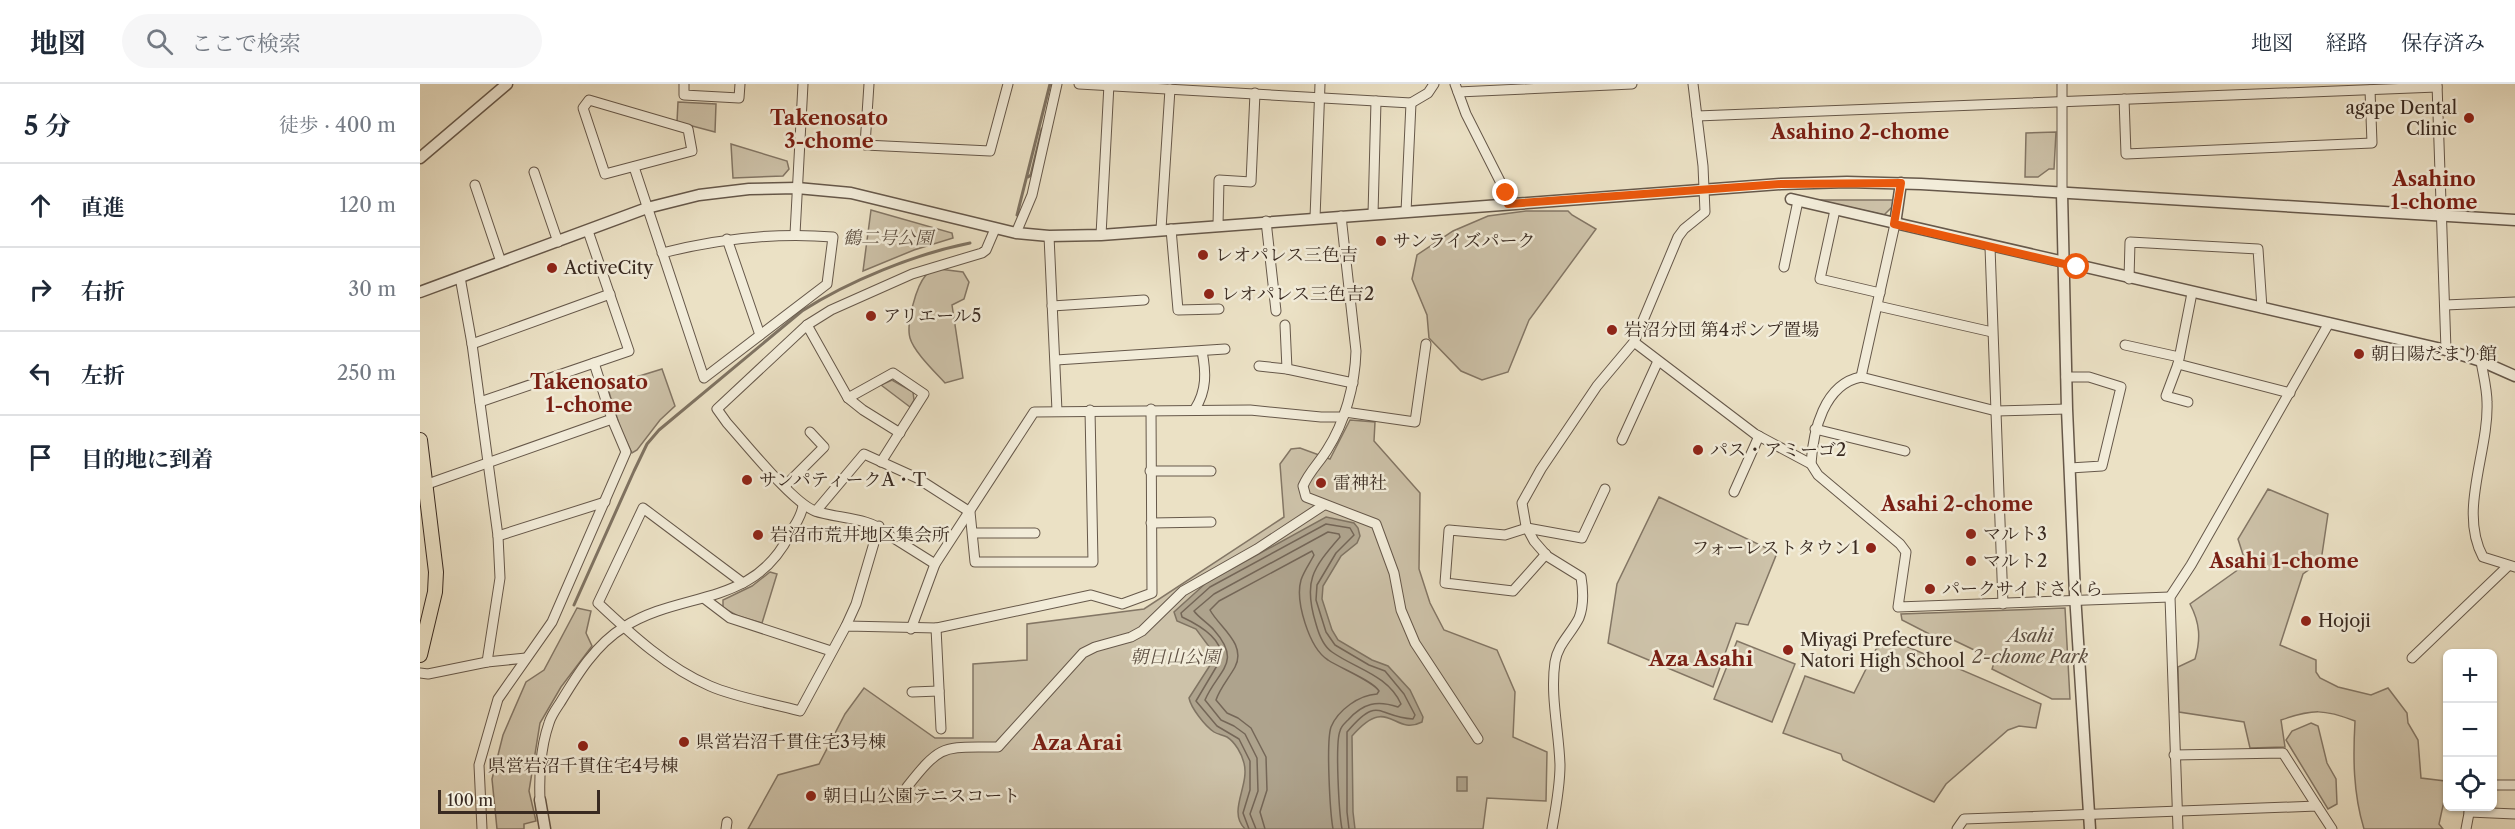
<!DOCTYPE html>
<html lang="ja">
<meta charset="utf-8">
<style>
body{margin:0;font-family:"Libre Caslon Text","Noto Serif JP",serif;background:#f6f6f7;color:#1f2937}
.controls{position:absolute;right:18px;bottom:18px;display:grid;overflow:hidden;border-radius:9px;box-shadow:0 2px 4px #0004}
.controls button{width:54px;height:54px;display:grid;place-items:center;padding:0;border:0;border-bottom:2px solid #e0e1e3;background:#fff;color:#1f2937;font:30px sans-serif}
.scale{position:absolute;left:18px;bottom:15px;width:162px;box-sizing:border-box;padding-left:6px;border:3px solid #392a21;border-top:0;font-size:16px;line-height:21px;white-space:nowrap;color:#392a21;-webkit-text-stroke:4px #f2ecd9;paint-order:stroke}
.stop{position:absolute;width:18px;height:18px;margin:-14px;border:4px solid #ea580c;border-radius:50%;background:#fff}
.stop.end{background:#ea580c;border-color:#fff;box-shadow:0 2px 6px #0008}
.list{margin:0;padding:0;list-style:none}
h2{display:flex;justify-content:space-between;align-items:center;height:78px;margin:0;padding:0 24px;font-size:26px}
h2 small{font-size:20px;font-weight:400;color:#747a83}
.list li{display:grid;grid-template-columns:39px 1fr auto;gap:18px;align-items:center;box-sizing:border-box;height:84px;padding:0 24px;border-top:2px solid #e0e1e3}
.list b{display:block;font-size:22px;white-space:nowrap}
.list em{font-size:20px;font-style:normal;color:#747a83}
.icon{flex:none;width:33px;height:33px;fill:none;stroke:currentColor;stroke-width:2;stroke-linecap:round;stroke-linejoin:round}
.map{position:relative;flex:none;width:2095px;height:745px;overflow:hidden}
header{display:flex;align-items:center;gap:36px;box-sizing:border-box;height:84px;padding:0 30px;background:#fff;border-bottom:2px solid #e0e1e3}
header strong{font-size:28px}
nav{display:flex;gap:33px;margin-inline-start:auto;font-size:21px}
.search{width:420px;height:54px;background:#f6f6f7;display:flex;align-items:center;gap:15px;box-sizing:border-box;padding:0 21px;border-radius:33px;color:#747a83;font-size:22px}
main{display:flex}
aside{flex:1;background:#fff}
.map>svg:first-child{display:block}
.green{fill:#cdc2a9;stroke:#837665;stroke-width:1.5}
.water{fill:#aea38d;stroke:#7f7362;stroke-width:1.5}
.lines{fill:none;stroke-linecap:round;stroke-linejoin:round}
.shore{stroke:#746657;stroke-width:1.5}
.stream{stroke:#7f7362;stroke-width:3}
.minor-casing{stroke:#66584a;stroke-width:11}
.tertiary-casing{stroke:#66584a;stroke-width:13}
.primary-casing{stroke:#392a21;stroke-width:16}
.minor{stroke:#f2ecd9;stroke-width:9}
.tertiary{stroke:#f2ecd9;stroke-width:10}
.primary{stroke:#ebe1c5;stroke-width:14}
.route{stroke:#ea580c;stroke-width:8}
.poi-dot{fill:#8f2418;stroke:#f2ecd9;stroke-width:2}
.labels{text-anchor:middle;stroke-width:5;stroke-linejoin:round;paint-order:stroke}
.poi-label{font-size:18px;fill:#392a21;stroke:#f2ecd9;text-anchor:start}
.park-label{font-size:18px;font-style:italic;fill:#5e5043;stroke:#f2ecd9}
.neighbourhood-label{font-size:20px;font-weight:bold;fill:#7a1f14;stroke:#f2ecd9}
.quarter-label{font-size:21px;font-weight:bold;fill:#7a1f14;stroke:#f2ecd9}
</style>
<header>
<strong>地図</strong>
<div class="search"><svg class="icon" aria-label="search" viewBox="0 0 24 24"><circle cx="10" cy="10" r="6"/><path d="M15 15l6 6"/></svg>ここで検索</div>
<nav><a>地図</a><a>経路</a><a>保存済み</a></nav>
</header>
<main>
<aside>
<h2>5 分<small>徒歩 · 400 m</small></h2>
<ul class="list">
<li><svg class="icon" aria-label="ahead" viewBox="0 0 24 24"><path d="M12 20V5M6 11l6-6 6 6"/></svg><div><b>直進</b></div><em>120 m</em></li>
<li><svg class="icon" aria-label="right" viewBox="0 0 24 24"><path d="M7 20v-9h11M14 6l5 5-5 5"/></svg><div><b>右折</b></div><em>30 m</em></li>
<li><svg class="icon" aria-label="left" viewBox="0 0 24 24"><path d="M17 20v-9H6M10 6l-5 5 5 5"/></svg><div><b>左折</b></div><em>250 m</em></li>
<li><svg class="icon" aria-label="arrive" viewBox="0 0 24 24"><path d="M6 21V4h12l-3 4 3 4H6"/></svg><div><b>目的地に到着</b></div></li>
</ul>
</aside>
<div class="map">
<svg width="2095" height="745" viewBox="0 0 2095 745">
<rect width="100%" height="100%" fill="#ebe1c5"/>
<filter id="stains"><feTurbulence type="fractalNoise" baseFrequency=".00333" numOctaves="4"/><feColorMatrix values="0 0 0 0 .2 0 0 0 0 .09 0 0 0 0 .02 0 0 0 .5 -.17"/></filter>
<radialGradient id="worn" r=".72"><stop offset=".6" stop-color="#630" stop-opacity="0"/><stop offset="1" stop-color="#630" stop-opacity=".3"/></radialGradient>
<g class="green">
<path d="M258 18 296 20 295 48 257 38Z"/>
<path d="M1636 48 1634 85H1629L1618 93H1605L1606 49Z"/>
<path d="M311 60 367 77 369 85 363 92 313 94Z"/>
<path d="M1397 116H1474L1472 123 1464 131Z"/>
<path d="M451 126 532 149 533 154 494 166 443 187Z"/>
<path d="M1106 127H1148L1152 131 1176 145 1109 236 1088 288 1062 296 1041 287 1009 254 1007 231 992 195 997 171 1033 147 1068 132Z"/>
<path d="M519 185 543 188 549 198 544 215 532 221 543 294 525 299C515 288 494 268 490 254 486 240 496 202 506 191 509 189 515 187 519 185Z"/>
<path d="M242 285 255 322 240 336 217 366 212 369 201 346 187 302Z"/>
<path d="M472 296 493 308 494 316 490 323 461 301Z"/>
<path d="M930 336 955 338 954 357 1000 409 999 485 1010 519 1024 546 1077 566 1095 608 1093 653 1127 668 1126 717 1067 714 1063 745H328L358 691 399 680 425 630 444 604 515 654H553V580L607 576V540L724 525 864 433 860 380 871 365 880 364 910 375Z"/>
<path d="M1848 405 1908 430 1901 477 1883 490 1860 561 1896 576V588L1900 594 1918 603 1951 611 1968 604 1987 629 1988 639 1998 656 2001 694 2025 697 2024 717 2019 740 2023 745H1944C1933 709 1933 673 1935 637 1904 625 1893 625 1861 636L1865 663 1830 664 1824 638 1759 628 1758 583 1775 575C1781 555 1780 539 1770 520L1826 480 1818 455Z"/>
<path d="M1239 413 1357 469 1328 541 1316 539 1293 603 1188 559 1197 500Z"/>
<path d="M350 488 357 490 342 539 318 532 303 524V516L332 502Z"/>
<path d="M157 524 171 527 166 549 172 562 141 603 120 639 109 707 116 737 104 740V745H77L72 695 83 651 106 598 124 586Z"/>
<path d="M1645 524 1650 615H1632L1572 585 1575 576 1525 552 1521 556 1482 536 1481 530Z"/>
<path d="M1317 557 1375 580 1352 638 1294 615Z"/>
<path d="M1474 557 1621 620 1616 644 1599 642 1588 646 1526 700 1514 718 1423 676 1421 670 1363 649 1385 592 1434 609 1456 565Z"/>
<path d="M1891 639 1898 642 1907 679 1916 695 1917 720 1908 725 1866 656 1872 647Z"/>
</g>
<g class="water">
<path d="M906 433 934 439 938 444 940 452 937 459 921 472 903 502 902 515 912 546 918 556 952 576 968 582 990 606 1003 633 1002 638C973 653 969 609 932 652L933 728 935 745H825C807 727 830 702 824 679 822 670 815 658 807 653 803 651 797 650 794 648 785 642 771 624 769 614L796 572 776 545 757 537 754 528 786 499Z"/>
<rect x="1037" y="693" width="10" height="14"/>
</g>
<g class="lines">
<g class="shore">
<path d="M829 745 823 729 830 706V677L819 655 797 642 776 617 801 575C804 555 777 540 762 533L761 529 790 503 906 440 930 444 934 451 916 469 897 501 896 516 906 548 915 561 949 581 965 587 984 610 995 631 993 635C957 633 959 610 927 648V728L929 745"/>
<path d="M836 745 830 730 838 707 837 674 825 650 814 642 801 636 785 616C798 586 823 579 794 546 789 540 778 533 774 527L794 510 908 448 919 450 920 453C892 485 883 498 896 540 899 551 903 562 912 568 936 585 968 591 981 620L978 623C957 616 943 619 928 636 925 639 921 642 920 647 915 659 919 729 922 745"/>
<path d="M845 745 840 728 847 706 846 673 831 644 818 634 807 629 796 616C800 604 809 594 815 583 827 560 799 543 790 526L799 517 892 467 894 471C890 479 884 487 881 496 875 517 889 564 908 576 920 584 953 597 959 607L957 610C939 611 918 626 911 643 906 658 910 728 913 745"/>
</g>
<g class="stream">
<path d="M608 93 611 91 622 45"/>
<path d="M597 131 630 0"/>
<path d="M154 521 214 387 227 360 239 346 382 227C429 197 495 170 550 159"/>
</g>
<g class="minor-casing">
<g id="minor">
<path d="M264 0V11L319 14 320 0"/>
<path d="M449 0 445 61 570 67 588 0"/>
<path d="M659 0 991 19 986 128"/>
<path d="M1035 0 1046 30 1086 109 1088 120"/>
<path d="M1642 0V109"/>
<path d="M2017 0 2026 266"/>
<path d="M1038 8 1212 0"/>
<path d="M1704 15 1706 70 1952 59 1950 6"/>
<path d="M169 16 268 45 272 67 185 90 163 24Z"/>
<path d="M991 19 1008 9 1014 0"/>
<path d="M1277 32 2017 3"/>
<path d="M214 83 284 294 407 200 413 153C355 148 298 155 242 169"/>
<path d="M114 88 138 158"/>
<path d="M55 101 81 178"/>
<path d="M1415 126 1400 195 1460 209"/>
<path d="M953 130 956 17"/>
<path d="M921 132 936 267C935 301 925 338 907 366 899 379 889 388 883 402L886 413 956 440 974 489 981 526 995 559 1058 655"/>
<path d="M895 134 900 0"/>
<path d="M846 137 856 227"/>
<path d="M798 141 799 96 831 98 835 9"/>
<path d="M741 145 750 5"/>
<path d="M751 145 758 226 799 225"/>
<path d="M596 149 612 111 637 0"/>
<path d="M375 150 383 0"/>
<path d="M681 151 689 0"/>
<path d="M629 152 637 327"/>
<path d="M307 155 340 251"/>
<path d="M1570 163 1583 520"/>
<path d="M1364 183 1378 117"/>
<path d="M40 193 52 260 78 452 80 494 67 578"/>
<path d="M1709 195 1710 158 1838 165 1842 224"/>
<path d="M1772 209 1758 280 1870 309"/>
<path d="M2025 221 2095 218"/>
<path d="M632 222 724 216"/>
<path d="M1458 222 1572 248"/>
<path d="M387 241 428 314 473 289 504 310 461 378"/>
<path d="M865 241 867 285"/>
<path d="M1214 258 1335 350 1391 380 1398 391 1480 460 1486 468 1478 523 1750 513"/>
<path d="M52 260 190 210"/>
<path d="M1705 261 1759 273"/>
<path d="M636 276 805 265"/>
<path d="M2061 277C2063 290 2067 305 2067 318 2069 368 2038 427 2063 473L2095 483"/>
<path d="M1758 280 1746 312 1768 318"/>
<path d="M839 282 867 285 933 299"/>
<path d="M1441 293 1475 140"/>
<path d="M1646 293H1669L1701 303 1682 382 1650 384"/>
<path d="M428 314 443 326 480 349"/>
<path d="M60 318 209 267 168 147"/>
<path d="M775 325C787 306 786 288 782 267"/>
<path d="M925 328 995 338 1006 260"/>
<path d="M1395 345 1485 367"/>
<path d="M1202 356 1238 277"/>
<path d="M1391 380C1393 347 1404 300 1441 293L1576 327 1647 325"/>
<path d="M730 387H791"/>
<path d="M2 402 192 335"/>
<path d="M365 402 404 363 390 348"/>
<path d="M1314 408 1339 352"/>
<path d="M396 427 444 370 497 394 550 428 555 478H673L670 326"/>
<path d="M731 439 791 438"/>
<path d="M553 449H615"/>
<path d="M78 452 185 418"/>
<path d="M1126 470 1093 507 1025 499 1029 446 1085 451 1107 444 1162 454 1185 405"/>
<path d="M515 480 464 448C452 434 414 434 395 427 372 418 326 360 307 339L297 325 387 241 411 226 492 190 562 169 566 166 575 145"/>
<path d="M323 499 223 424 178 519C212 551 248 584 290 602 318 614 351 619 380 627L426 542 517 544 671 511 702 520 732 509 731 325"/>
<path d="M285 515 310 534 411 567"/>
<path d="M426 542 436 520 459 442"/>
<path d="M516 544 521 645"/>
<path d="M491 545 515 480 614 328 830 326 901 333H923"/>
<path d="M1992 574 2088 482"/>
<path d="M0 589 8 590 67 578 106 574"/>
<path d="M492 608 519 607"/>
<path d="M1754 671 1863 669 1897 722"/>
<path d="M2072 701H2095"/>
<path d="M487 703C523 657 524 664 578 663L663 569 675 563 711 553 722 547 763 507 837 465 904 421"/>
<path d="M120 716C119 691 121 662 129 639 131 632 136 625 140 619 157 591 175 561 204 543 262 506 333 524 370 450 375 440 382 432 383 421"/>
<path d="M2049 728 2095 730"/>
<path d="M62 745 59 681 78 615 132 538 206 368 192 335 174 279"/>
<path d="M306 745 307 738"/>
<path d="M1132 745C1136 723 1140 703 1140 681 1139 647 1130 612 1135 578 1138 560 1151 550 1159 534 1164 521 1163 505 1161 493L1127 472 1114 457 1106 442 1102 419 1121 385 1177 302 1214 258 1258 153 1264 145 1285 128 1283 82 1273 0"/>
<path d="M1537 745 1544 735 1897 722 1912 745"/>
<path d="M1758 745 1750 513 1771 481 1909 239"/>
<path d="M2046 745 2050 724"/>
</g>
</g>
<g class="tertiary-casing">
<g id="tertiary">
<path d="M0 74 87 0"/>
<path d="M1642 109 1647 325 1655 510 1670 745"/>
<path d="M1371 115 2026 266 2061 277 2095 292"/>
<path d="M1475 140 1481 99"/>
<path d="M0 208 227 124 279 111 329 105 377 104 431 109 596 149 629 152 681 151 1361 100 1427 98 1501 100 2095 136"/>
<path d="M120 716 125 745"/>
</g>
</g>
<g class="primary-casing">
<path id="primary" d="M0 356 16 488 15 508 0 571"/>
</g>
<use href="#minor" class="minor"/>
<use href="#tertiary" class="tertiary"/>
<use href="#primary" class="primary"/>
</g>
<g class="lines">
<path class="route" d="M1086 109 1088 120 1361 100 1481 99 1474 140 1657 183"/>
</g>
<g class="poi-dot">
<circle cx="2049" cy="34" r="6"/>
<circle cx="961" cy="157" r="6"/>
<circle cx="783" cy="171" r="6"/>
<circle cx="132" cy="184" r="6"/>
<circle cx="789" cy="210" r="6"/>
<circle cx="451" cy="232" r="6"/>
<circle cx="1192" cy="246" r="6"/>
<circle cx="1939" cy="270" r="6"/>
<circle cx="1278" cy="366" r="6"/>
<circle cx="327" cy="396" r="6"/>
<circle cx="901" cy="399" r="6"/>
<circle cx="1551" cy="450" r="6"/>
<circle cx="338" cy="451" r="6"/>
<circle cx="1451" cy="464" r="6"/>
<circle cx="1551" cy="477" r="6"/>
<circle cx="1510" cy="505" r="6"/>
<circle cx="1886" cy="537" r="6"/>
<circle cx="1368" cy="566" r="6"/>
<circle cx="264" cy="658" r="6"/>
<circle cx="163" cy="662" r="6"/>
<circle cx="391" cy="712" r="6"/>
</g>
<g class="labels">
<g class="poi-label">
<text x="2037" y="30" text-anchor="end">agape Dental<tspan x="2037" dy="21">Clinic</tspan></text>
<text x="973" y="163">サンライズパーク</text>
<text x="795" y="177">レオパレス三色吉</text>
<text x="144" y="190">ActiveCity</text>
<text x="801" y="216">レオパレス三色吉2</text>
<text x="463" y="238">アリエール5</text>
<text x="1204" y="252">岩沼分団 第4ポンプ置場</text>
<text x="1951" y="276">朝日陽だまり館</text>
<text x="1290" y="372">パス・アミーゴ2</text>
<text x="339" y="402">サンパティークA・T</text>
<text x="913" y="405">雷神社</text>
<text x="1563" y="456">マルト3</text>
<text x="350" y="457">岩沼市荒井地区集会所</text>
<text x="1439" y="470" text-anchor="end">フォーレストタウン1</text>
<text x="1563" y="483">マルト2</text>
<text x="1522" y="511">パークサイドさくら</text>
<text x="1898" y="543">Hojoji</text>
<text x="1380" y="562">Miyagi Prefecture<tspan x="1380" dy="21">Natori High School</tspan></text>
<text x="276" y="664">県営岩沼千貫住宅3号棟</text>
<text x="163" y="688" text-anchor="middle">県営岩沼千貫住宅4号棟</text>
<text x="403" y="718">朝日山公園テニスコート</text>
</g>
<g class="park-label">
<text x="468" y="160">鶴二号公園</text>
<text x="1610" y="558">Asahi<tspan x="1610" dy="21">2-chome Park</tspan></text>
<text x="755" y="579">朝日山公園</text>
</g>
<g class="neighbourhood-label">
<text x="409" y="41">Takenosato<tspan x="409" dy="23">3-chome</tspan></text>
<text x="1440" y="55">Asahino 2-chome</text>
<text x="2014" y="102">Asahino<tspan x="2014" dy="23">1-chome</tspan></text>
<text x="169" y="305">Takenosato<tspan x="169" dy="23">1-chome</tspan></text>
<text x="1537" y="427">Asahi 2-chome</text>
<text x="1864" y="484">Asahi 1-chome</text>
</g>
<g class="quarter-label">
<text x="1281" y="582">Aza Asahi</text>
<text x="657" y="666">Aza Arai</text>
</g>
</g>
<rect width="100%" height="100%" filter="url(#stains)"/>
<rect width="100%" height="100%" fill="url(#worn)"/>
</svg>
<div class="controls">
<button>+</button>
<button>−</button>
<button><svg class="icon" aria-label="locate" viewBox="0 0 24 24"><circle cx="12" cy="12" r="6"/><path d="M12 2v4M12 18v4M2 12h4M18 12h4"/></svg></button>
</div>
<div class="scale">100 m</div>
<div class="stop" style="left:1657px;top:183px"></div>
<div class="stop end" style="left:1086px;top:109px"></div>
</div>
</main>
